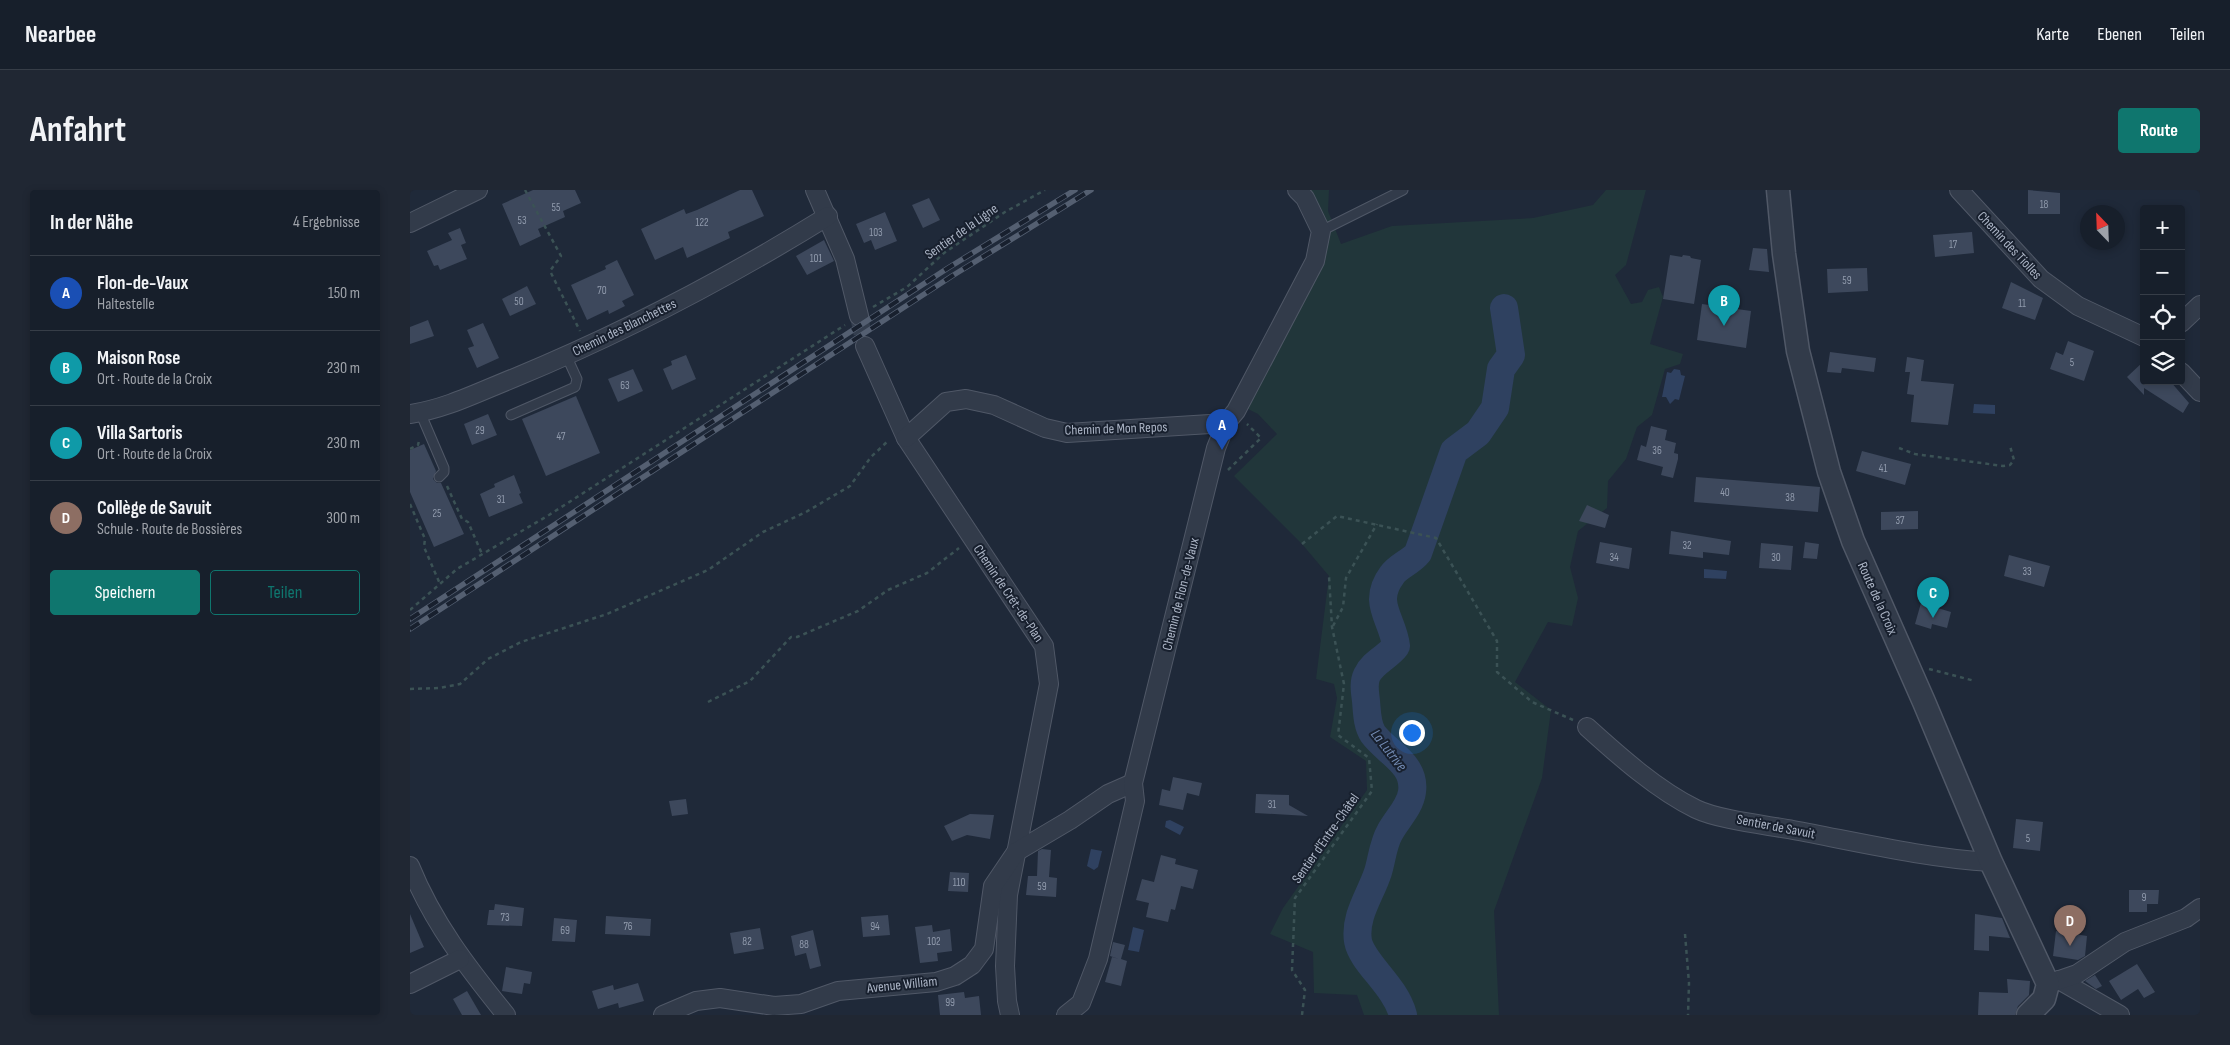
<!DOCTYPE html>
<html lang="de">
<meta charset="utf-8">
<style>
body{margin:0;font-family:"Sofia Sans Condensed",sans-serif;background:#202733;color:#f1f3f6}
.controls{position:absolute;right:15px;top:15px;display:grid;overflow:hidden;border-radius:5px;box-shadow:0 2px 8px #0003}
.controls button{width:45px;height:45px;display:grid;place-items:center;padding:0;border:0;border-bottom:1px solid #363d47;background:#171f2b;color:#f1f3f6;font:25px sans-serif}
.compass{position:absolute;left:1670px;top:15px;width:45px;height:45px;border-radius:50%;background:#171f2b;box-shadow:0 2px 8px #0003;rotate:337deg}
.you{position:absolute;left:1001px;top:542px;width:18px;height:18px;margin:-12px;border:4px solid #fff;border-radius:50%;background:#1a73e8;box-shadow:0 0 0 8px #1a73e833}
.badge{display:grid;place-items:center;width:32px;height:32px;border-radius:50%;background:#0f766e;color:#fff;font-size:16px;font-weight:700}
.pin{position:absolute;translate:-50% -41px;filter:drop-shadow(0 1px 2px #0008)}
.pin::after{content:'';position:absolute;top:26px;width:18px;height:15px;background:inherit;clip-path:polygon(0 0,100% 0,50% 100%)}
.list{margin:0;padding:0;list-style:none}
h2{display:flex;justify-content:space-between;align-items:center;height:65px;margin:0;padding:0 20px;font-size:21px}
h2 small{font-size:16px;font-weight:400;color:#9ea2a9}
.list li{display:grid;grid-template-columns:32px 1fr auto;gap:15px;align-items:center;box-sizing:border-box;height:75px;padding:0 20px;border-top:1px solid #363d47}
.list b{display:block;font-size:19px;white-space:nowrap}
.list p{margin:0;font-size:16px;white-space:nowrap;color:#9ea2a9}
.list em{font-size:16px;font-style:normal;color:#9ea2a9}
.actions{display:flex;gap:10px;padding:15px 20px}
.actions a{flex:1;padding:11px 0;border:1px solid #0f766e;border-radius:5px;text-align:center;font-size:18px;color:#0f766e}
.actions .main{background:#0f766e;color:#fff}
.icon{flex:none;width:28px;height:28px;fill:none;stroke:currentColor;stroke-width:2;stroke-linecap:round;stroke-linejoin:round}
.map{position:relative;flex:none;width:1790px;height:825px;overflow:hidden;border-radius:5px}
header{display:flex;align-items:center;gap:30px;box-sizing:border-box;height:70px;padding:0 25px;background:#171f2b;border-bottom:1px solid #363d47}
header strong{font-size:24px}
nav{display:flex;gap:28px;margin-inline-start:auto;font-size:18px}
.intro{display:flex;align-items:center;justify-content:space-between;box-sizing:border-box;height:120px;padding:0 30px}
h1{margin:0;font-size:35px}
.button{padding:12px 22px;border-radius:5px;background:#0f766e;color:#fff;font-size:18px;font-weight:700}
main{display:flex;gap:30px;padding:0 30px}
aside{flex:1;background:#171f2b;border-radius:5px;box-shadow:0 2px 8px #0003}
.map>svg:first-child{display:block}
.green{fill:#21363a}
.water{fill:#2f4160}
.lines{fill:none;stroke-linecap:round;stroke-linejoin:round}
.river{stroke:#2f4160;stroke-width:28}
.building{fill:#3d485c}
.minor-tunnel{stroke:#343e4e;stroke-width:18;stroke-dasharray:18 9;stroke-linecap:butt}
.service-casing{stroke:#505867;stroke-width:11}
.minor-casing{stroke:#505867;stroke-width:20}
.tertiary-casing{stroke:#505867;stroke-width:25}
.path{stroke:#3b5255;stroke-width:2.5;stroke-dasharray:4 4;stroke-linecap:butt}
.service{stroke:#323b4a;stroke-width:9}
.minor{stroke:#323b4a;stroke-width:18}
.tertiary{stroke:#323b4a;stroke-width:22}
.rail-casing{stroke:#545f71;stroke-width:5.5}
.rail{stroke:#18202e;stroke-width:4;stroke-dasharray:11;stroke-linecap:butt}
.labels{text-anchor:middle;stroke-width:4;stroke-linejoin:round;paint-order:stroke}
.number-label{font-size:11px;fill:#909aac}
.street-label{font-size:14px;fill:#acb5c6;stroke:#18202e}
.water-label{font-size:15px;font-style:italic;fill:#728ab2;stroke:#18202e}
</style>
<header>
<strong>Nearbee</strong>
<nav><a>Karte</a><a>Ebenen</a><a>Teilen</a></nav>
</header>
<div class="intro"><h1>Anfahrt</h1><a class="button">Route</a></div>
<main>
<aside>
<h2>In der Nähe<small>4 Ergebnisse</small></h2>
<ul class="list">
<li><span class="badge" style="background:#1a4fb4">A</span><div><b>Flon-de-Vaux</b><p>Haltestelle</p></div><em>150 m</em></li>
<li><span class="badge" style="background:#0f9aa8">B</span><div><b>Maison Rose</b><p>Ort · Route de la Croix</p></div><em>230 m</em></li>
<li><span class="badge" style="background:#0f9aa8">C</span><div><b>Villa Sartoris</b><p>Ort · Route de la Croix</p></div><em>230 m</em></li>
<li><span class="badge" style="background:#8d6e63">D</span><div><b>Collège de Savuit</b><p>Schule · Route de Bossières</p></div><em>300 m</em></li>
</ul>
<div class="actions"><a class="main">Speichern</a><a>Teilen</a></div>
</aside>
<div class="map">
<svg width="1790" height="825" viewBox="0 0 1790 825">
<rect width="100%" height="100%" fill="#1f2939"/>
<path class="green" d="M887 0H919L918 21 931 54 982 36 1123 28 1183 15 1196 0H1236L1216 75 1205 85 1221 114 1232 112 1238 100 1249 97 1253 107 1240 154 1273 164 1270 174 1255 179 1242 225 1227 237 1216 269 1198 291 1197 318 1168 341 1160 377 1168 408 1162 436 1138 432 1105 492 1141 520 1132 588 1084 721 1089 825H954L947 805 904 803 903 762 860 744 873 718 957 600 956 571 920 547 927 508 924 494 906 489 919 386 892 354 824 286 867 244 848 224 836 218 911 41Z"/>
<g class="water">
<path d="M1264 179 1270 180 1271 185 1275 186 1269 210 1265 209 1260 214 1256 207H1252L1257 182 1261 183Z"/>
<path d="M1564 214 1585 215V224L1563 223Z"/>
<path d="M1294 379 1317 381 1316 389 1294 388Z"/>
<path d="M760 630 774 637 770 645 755 637 756 631Z"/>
<path d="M681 659 692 661 688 677 684 680 677 676Z"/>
<path d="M723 737 734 740 729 762 718 760Z"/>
</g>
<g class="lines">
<path class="river" d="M993 825C985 795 952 773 948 751 944 726 961 704 968 682 972 669 973 654 980 642 987 629 1000 617 1002 602 1006 574 977 563 963 544 957 535 957 522 956 511 955 502 953 493 957 485 963 472 978 467 986 456 983 429 961 413 982 385 988 376 1001 372 1008 363L1044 261 1068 243 1085 218 1091 179 1101 165 1094 118"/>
</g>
<g class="building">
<path d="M123 0H165L171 13 153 21 155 27 128 39 131 46 110 56 92 14Z"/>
<path d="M330 0H342L354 26 318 42 320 48 277 68 273 57 245 70 231 39 274 19 276 24 287 20Z"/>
<path d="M1618 0 1650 3V24H1618Z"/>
<path d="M519 8 530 30 513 38 502 15Z"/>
<path d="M475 22 487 51 465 60 461 50 454 53 446 34Z"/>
<path d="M50 38 56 53 51 55 57 69 30 80 28 75 24 76 17 61 42 50 38 43Z"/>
<path d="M1562 42 1564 63 1525 67 1523 45Z"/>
<path d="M414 50 424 71 397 85 386 66Z"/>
<path d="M1343 58 1357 59 1359 82 1339 80Z"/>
<path d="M1260 65 1272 67 1273 65 1280 66 1281 68 1291 70 1284 114 1253 109Z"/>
<path d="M207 70 224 105 212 111 215 116 199 124 198 120 177 130 161 95 196 79 195 76Z"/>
<path d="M1457 78 1458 101 1418 103 1417 79Z"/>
<path d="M1601 92 1633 108 1625 130 1592 118Z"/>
<path d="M117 96 126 114 100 126 92 109Z"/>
<path d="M1292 114 1341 121 1336 158 1287 150Z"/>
<path d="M18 130 24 146 0 154V137Z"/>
<path d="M73 133 89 168 67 178 58 158 64 156 57 140Z"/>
<path d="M1658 151 1684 161 1674 191 1640 179 1646 162 1653 165Z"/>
<path d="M1420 162 1466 168 1464 182 1432 178 1431 183 1417 182Z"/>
<path d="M276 165 286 189 262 200 253 179 262 175 261 171Z"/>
<path d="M1497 167 1514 170 1511 191 1544 194 1538 235 1501 232 1504 205 1497 204 1500 182H1495Z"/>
<path d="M1734 171V191H1760L1779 213 1773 223 1734 198V205L1717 187Z"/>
<path d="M223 179 233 201 208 212 198 189Z"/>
<path d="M166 206 190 263 136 286 112 229Z"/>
<path d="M78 224 87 245 62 255 54 234Z"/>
<path d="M1241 236 1257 240 1255 250 1266 253 1264 263 1268 264V269L1263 288 1251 285 1253 277 1227 270 1231 255 1236 257Z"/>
<path d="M14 254 26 281 23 289 27 293H31L54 344 24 357 0 302V260Z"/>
<path d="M1452 261 1501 274 1495 295 1446 281Z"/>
<path d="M104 285 111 303 109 304 113 313 79 327 70 304 85 297 84 294Z"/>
<path d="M1286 287 1410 297 1408 322 1284 312Z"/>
<path d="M1177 315 1199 325 1195 338 1169 331Z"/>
<path d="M1508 321V339L1471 340V322Z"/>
<path d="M1261 341 1321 351 1319 365 1293 362V368L1259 364Z"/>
<path d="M1190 352 1222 358 1219 379 1186 373Z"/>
<path d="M1395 352 1409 354 1407 369 1393 368Z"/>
<path d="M1351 353 1383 356 1381 380 1349 378Z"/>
<path d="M1599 365 1640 376 1634 397 1594 386Z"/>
<path d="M1511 413 1541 422 1537 438 1522 434 1521 439 1505 434Z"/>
<path d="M763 587 792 593 789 606 777 603 773 620 749 615 752 599 760 601Z"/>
<path d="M846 604 879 605V615L898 626 845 623Z"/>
<path d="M276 609 278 624 262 626 259 611Z"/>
<path d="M560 624 584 625 580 649 557 645 542 651 534 636Z"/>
<path d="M1606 629 1633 632 1630 661 1603 658Z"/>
<path d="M632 659 641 660 639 687 647 688 646 707 616 705 618 686H627L628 661Z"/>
<path d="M751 665 766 669 765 674 788 680 783 699 771 696 765 720 761 719 758 732 736 727 739 713 726 710 732 689 744 692Z"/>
<path d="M540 682 559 683 558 702 538 701Z"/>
<path d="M1719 700H1749L1748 714H1737V722H1719Z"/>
<path d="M85 714 114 718 112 736 77 735 79 720H84Z"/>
<path d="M0 724 14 757 0 763Z"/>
<path d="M1565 724 1592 728 1600 748 1579 746V761L1564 760Z"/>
<path d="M478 725 480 745 453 747 451 727Z"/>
<path d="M196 726 241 729 240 746 195 744Z"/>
<path d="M144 728 167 730 165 752 142 751Z"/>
<path d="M522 735 523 742 540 739 542 761 527 763 528 771 510 773 505 737Z"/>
<path d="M350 738 354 759 324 764 320 743Z"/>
<path d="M403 740 411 776 400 779 396 763 385 766 381 746Z"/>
<path d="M1646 741 1677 746 1675 766 1668 770 1643 766Z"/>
<path d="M703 752 715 755 711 769 717 771 711 796 695 792 702 767 709 769 700 766Z"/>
<path d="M1727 774 1745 802 1734 808 1728 799 1711 810 1699 791Z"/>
<path d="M96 777 122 782 120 794 114 793 112 804 92 801Z"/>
<path d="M1685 785 1692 796 1686 799 1675 791Z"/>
<path d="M1597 789 1620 791 1619 805 1608 816 1605 825H1568L1569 802 1598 803Z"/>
<path d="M228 793 234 811 209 818 208 813 188 819 182 801 203 795 204 800Z"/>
<path d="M57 801 71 825H52L43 809Z"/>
<path d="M554 802 555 808 569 806 571 825H530L528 805Z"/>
</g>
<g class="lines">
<path class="minor-tunnel" d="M449 126 455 156"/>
<g class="service-casing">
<g id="service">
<path d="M911 41 993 0"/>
<path d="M10 222 34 278V282L29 287"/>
<path d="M101 225 165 197 167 189 156 165"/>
</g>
</g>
<g class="minor-casing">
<g id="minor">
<path d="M405 0 435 69 449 126"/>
<path d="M1549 0 1631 89 1668 116 1734 147"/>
<path d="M0 33 68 0"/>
<path d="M1771 133 1790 115"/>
<path d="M455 156 496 248 634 456 639 494 598 705 595 776 597 811 600 825"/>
<path d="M1771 182 1790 202"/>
<path d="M0 224C36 219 71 201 104 188 213 143 318 88 418 26"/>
<path d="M496 248 536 212 556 209 584 215 635 238 657 243 816 233"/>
<path d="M1177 537C1209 566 1247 600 1286 619 1309 630 1357 635 1383 640 1448 652 1515 668 1581 672"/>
<path d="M0 676C23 733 58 778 96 825"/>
<path d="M1649 790 1710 825"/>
<path d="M0 794 50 769"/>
<path d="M1638 794 1667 784 1715 752 1776 728 1790 718"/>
<path d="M253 825 286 811 310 808 364 816 391 814 428 801 526 792 545 786 562 775 574 759 583 696 606 662 660 630 698 604 723 593"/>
<path d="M656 825 671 813 688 769 725 611 723 593 806 258 816 233 826 221 905 71 911 41 895 8 887 0"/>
</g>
</g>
<g class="tertiary-casing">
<path id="tertiary" d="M1368 0 1374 64 1388 161 1419 282 1443 351 1514 512 1581 672 1638 794 1634 809 1618 825"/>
</g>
<g class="path">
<path d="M115 0 151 66 140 81 170 141"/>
<path d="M463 117 497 97 534 63 595 22 635 0"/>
<path d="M1489 258 1505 264 1593 276 1600 275 1604 270 1600 256"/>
<path d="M0 259 8 255 9 251"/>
<path d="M818 280 851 248 837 234"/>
<path d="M37 296 52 329 58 332 72 364"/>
<path d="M0 314 15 349 14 357 30 394"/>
<path d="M892 354 927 326 1026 348 1087 451V482L1122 512 1163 530"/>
<path d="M0 420 47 379 139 325 435 135"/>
<path d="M923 436 933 417 936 388 967 334"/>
<path d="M1519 479 1565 491"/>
<path d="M0 499 29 498 50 494 78 469 111 452 197 424 298 380 353 342 396 322 440 296 461 267 479 250"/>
<path d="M298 512 340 491 381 447H387L448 421 478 400 517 383 549 358"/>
<path d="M1275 744 1279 793 1278 825"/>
<path d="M892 825 895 800 882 780 885 708 962 601 959 568 928 545 934 494 922 437 919 386"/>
</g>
<use href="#service" class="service"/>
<use href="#minor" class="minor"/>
<use href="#tertiary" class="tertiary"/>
<g class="rail-casing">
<g id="rail">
<path d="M0 429 538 78 665 0"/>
<path d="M0 439 542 86 681 0"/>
</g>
</g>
<use href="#rail" class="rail"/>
</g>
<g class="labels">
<g class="number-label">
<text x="1634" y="18">18</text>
<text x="146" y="21">55</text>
<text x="112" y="34">53</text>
<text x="292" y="36">122</text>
<text x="466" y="46">103</text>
<text x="1543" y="58">17</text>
<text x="406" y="72">101</text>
<text x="1437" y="94">59</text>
<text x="192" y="104">70</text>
<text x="109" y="115">50</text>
<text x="1612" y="117">11</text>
<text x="1662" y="176">5</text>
<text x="215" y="199">63</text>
<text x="70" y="244">29</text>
<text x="151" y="250">47</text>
<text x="1247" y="264">36</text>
<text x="1473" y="282">41</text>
<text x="1315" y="306">40</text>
<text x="1380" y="311">38</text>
<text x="91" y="313">31</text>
<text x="27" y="327">25</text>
<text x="1490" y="334">37</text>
<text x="1277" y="359">32</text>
<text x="1204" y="371">34</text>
<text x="1366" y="371">30</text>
<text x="1617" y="385">33</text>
<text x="862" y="618">31</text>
<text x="1618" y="652">5</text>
<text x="549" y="696">110</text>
<text x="632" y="700">59</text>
<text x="1734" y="711">9</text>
<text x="95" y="731">73</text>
<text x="218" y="740">76</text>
<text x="465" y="740">94</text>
<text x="155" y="744">69</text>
<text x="337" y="755">82</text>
<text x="524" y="755">102</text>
<text x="394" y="758">88</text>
<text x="540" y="816">99</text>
</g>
<g class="street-label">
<text transform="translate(551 41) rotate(-35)" y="5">Sentier de la Ligne</text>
<text transform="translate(1600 55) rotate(47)" y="5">Chemin des Tiolles</text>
<text transform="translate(214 137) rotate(-26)" y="5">Chemin des Blanchettes</text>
<text transform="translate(706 238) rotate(-2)" y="5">Chemin de Mon Repos</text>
<text transform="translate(599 403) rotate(56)" y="5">Chemin de Crêt-de-Plan</text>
<text transform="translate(770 404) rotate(-76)" y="5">Chemin de Flon-de-Vaux</text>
<text transform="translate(1468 408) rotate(66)" y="5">Route de la Croix</text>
<text transform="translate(1366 636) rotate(11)" y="5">Sentier de Savuit</text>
<text transform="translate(915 648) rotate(-55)" y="5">Sentier d'Entre-Châtel</text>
<text transform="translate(492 794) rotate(-6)" y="5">Avenue William</text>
</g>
<g class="water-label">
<text transform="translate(979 560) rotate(52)" y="5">La Lutrive</text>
</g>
</g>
</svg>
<div class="controls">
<button>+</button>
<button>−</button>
<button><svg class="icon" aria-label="locate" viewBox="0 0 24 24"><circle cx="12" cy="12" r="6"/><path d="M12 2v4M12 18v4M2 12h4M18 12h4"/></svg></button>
<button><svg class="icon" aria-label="layers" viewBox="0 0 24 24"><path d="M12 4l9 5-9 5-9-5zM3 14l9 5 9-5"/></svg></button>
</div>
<svg class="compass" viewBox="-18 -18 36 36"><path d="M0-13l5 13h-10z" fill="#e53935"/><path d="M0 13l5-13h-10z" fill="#9ea2a9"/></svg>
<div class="you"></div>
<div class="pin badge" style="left:812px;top:260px;background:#1a4fb4">A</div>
<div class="pin badge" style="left:1314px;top:136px;background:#0f9aa8">B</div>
<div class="pin badge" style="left:1523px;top:428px;background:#0f9aa8">C</div>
<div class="pin badge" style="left:1660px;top:756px;background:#8d6e63">D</div>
</div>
</main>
